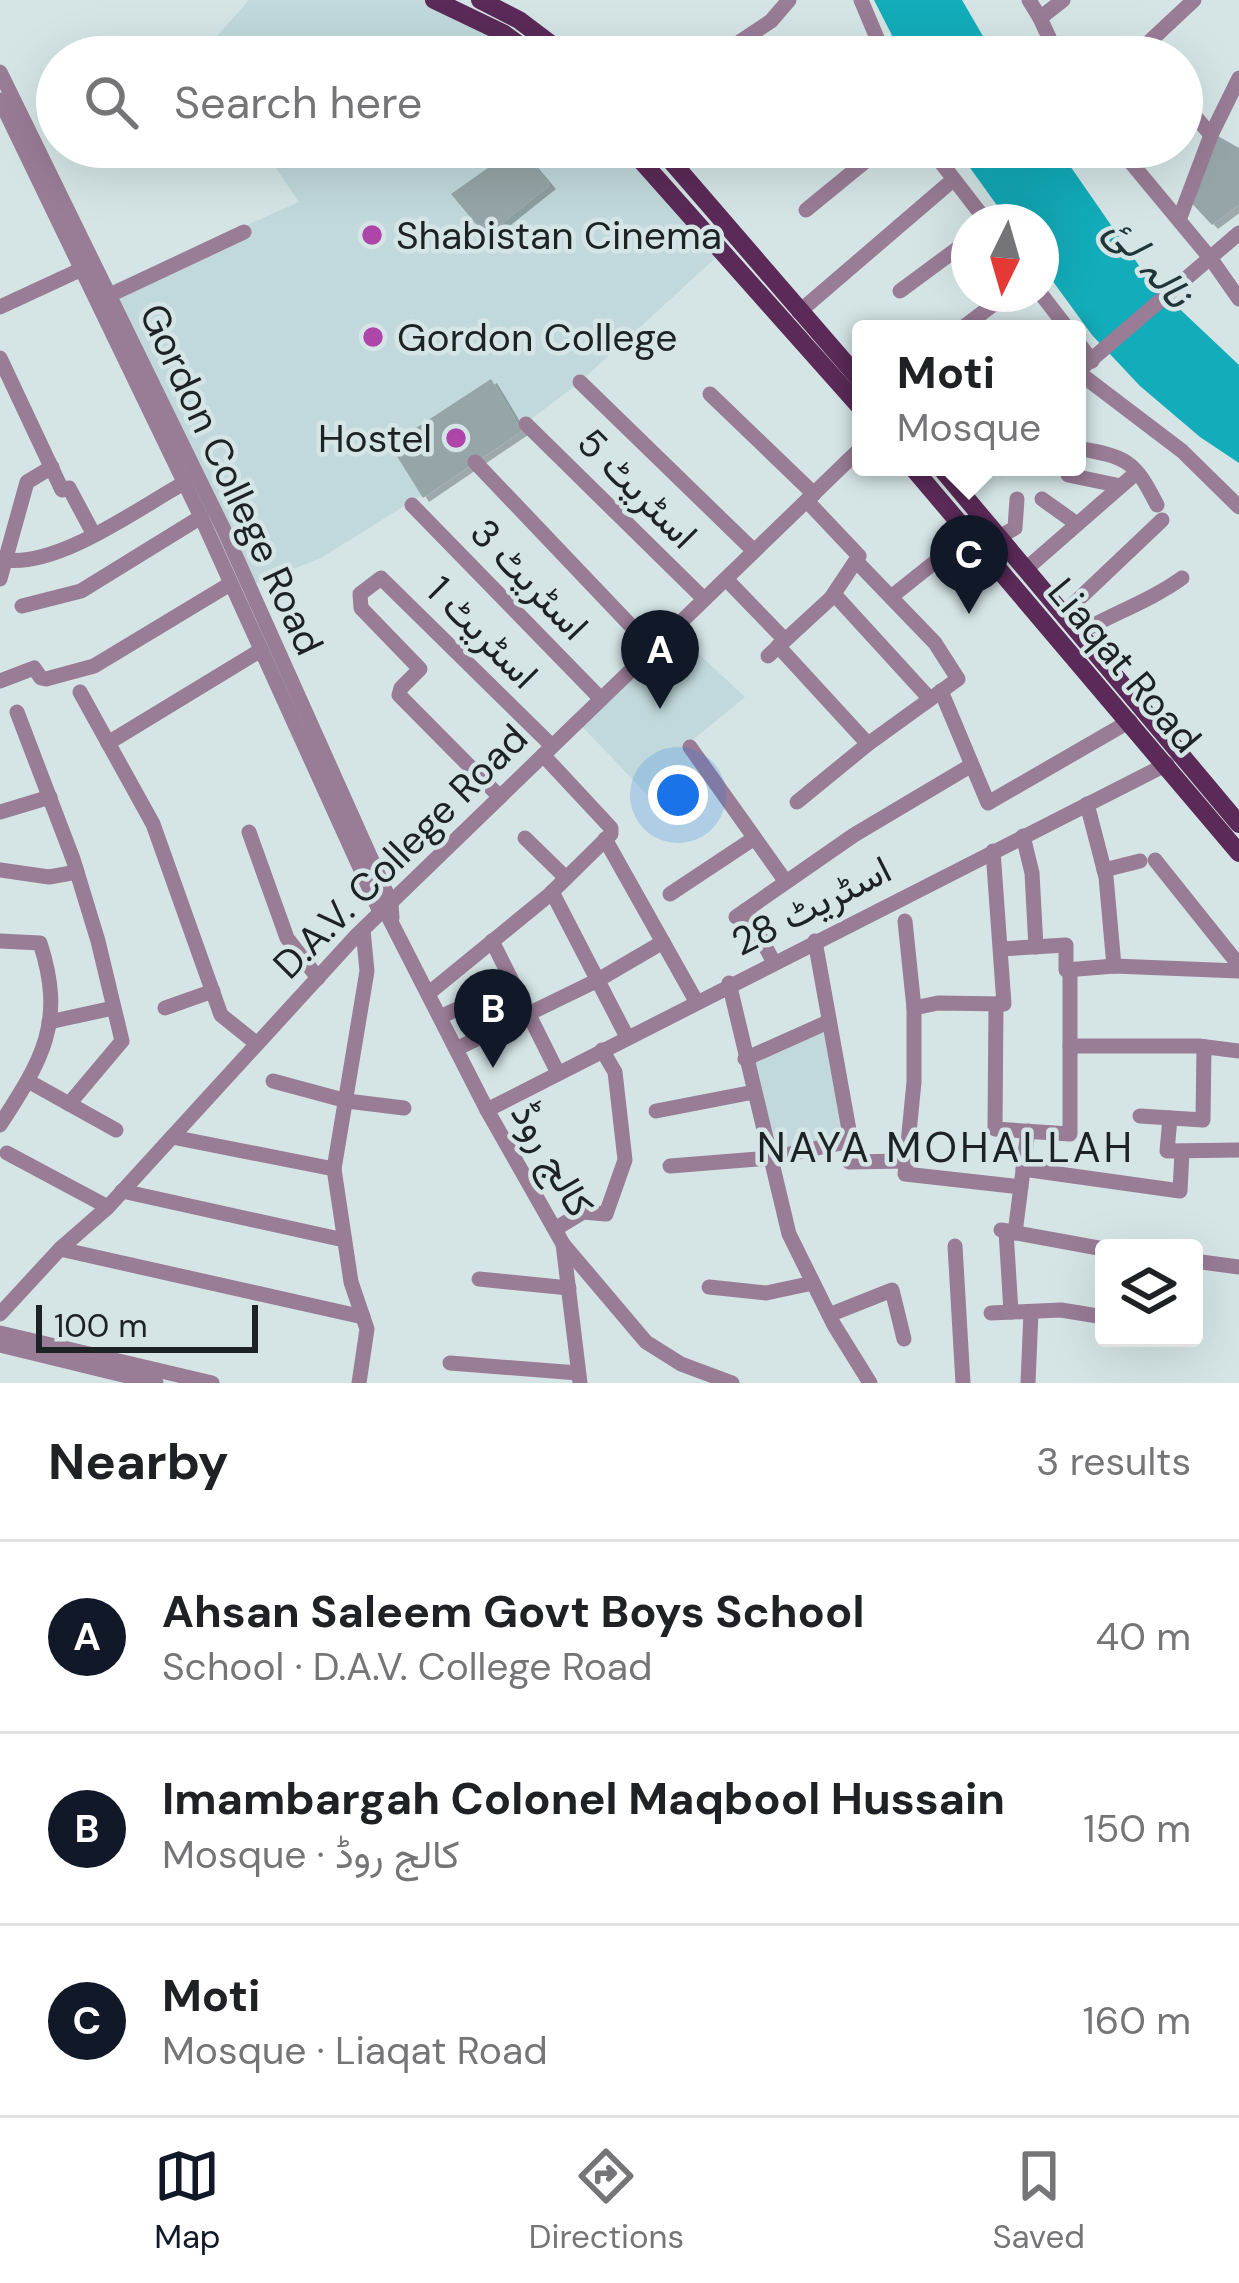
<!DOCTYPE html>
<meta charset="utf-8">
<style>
body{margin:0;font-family:"DM Sans",Vazirmatn,sans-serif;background:#f6f6f6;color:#202124}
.controls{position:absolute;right:36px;bottom:36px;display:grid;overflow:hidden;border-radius:12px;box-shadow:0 12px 48px #0002}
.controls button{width:108px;height:108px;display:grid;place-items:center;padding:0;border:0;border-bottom:3px solid #e0e0e0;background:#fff;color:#202124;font:60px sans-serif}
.compass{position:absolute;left:951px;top:204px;width:108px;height:108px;border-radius:50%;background:#fff;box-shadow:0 12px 48px #0002;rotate:185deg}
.scale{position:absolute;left:36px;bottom:30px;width:222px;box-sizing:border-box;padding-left:12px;border:6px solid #1d2324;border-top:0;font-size:33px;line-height:42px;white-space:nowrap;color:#1d2324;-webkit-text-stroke:9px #d5e5e6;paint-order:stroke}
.you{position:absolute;left:678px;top:795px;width:42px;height:42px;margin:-30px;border:9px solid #fff;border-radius:50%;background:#1a73e8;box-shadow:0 0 0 18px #1a73e833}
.badge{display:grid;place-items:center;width:78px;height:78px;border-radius:50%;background:#111827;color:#fff;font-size:39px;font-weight:700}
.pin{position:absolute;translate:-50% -99px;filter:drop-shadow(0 3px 6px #0008)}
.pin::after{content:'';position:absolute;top:63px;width:42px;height:36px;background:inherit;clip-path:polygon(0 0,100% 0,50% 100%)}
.popup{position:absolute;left:852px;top:320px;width:234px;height:156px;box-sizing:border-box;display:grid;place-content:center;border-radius:12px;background:#fff;filter:drop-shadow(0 3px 9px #0005);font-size:39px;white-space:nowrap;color:#757577}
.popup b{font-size:45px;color:#202124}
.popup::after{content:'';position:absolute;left:50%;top:100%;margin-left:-24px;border:24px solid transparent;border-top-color:#fff}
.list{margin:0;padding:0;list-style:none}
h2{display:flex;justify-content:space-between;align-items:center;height:156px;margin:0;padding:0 48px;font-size:51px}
h2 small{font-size:39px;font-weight:400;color:#757577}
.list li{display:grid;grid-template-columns:78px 1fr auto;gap:36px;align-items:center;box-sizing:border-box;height:192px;padding:0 48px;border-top:3px solid #e0e0e0}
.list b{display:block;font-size:45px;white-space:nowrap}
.list p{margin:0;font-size:39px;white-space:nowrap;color:#757577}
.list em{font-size:39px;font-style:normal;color:#757577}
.icon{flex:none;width:66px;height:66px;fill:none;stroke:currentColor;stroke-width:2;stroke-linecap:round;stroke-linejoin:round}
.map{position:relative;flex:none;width:1239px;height:1383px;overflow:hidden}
.search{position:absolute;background:#fff;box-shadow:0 12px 48px #0002;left:36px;right:36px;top:36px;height:132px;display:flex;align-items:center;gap:30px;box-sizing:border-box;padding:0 42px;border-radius:66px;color:#757577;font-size:45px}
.sheet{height:732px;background:#fff}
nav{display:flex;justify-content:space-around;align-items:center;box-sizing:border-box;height:168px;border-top:3px solid #e0e0e0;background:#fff;font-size:33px;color:#757577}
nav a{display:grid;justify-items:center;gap:6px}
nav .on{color:#111827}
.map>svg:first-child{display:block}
.built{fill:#c1d9dc}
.water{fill:#13acba}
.building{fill:#96a5a7;filter:url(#shadow)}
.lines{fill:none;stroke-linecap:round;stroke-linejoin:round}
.minor{stroke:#997c96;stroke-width:15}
.major{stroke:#5b2a58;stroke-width:18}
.poi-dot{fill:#ae46aa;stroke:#d5e5e6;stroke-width:4.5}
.labels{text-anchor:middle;stroke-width:9;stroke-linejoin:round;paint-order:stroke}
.poi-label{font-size:39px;fill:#1d2324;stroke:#d5e5e6;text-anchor:start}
.street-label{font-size:39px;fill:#1d2324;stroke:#d5e5e6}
.water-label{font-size:42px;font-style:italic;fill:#1f3538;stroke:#d5e5e6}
.neighbourhood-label{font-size:42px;letter-spacing:3px;fill:#1d2324;stroke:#d5e5e6}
</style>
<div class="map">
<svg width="1239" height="1383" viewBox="0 0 1239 1383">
<defs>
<filter id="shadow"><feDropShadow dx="6" dy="4" stdDeviation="0" flood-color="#0004"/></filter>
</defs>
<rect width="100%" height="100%" fill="#d5e5e6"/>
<g class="built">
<path d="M249 0H434L536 57H184L211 43Z"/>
<path d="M262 147H629L722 252 580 382 475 462 321 558 240 590 96 292 299 202Z"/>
<path d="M672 629 745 697 689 743 700 762 655 803 577 721Z"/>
<path d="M828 1022 851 1141 770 1158 745 1059Z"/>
</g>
<g class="water">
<path d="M874 0H962L995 57H903Z"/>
<path d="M955 147H1057L1149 280 1239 365V463L1200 437 1140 386 1092 335 1041 265V222H1009Z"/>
</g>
<g class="building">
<path d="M1216 135 1239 148V205L1212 225 1185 196Z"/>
<path d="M518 147 550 185 486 236 451 194Z"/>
<path d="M491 379 522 431 423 498 390 445Z"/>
</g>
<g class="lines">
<g class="minor">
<path d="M861 0 885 57"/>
<path d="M1029 0 1040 18"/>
<path d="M717 57 771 21 789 0"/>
<path d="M1058 57 1040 18 1063 0"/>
<path d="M1133 57 1194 0"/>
<path d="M0 72 224 530 391 903 392 918"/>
<path d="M0 100 201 517 380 912"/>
<path d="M1182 101 1211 135"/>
<path d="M929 147 987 222"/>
<path d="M1118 147 1211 259 1239 299"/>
<path d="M806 210 883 147"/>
<path d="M1179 220 1211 135 1239 78"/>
<path d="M900 291 969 240"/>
<path d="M1041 294 1068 329"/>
<path d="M110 295 244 232"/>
<path d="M0 307 82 269"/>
<path d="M799 312 947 185"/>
<path d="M961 329 998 301"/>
<path d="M1077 341 1092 361"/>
<path d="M0 358 62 490 69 488 93 533"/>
<path d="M1077 372 1239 233"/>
<path d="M1078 372 1182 451 1239 507"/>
<path d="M580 382 754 551"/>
<path d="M710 394 814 494"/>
<path d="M526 424 704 599"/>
<path d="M1077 448C1126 457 1134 459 1157 505"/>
<path d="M475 462 653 649"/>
<path d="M1068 475 1121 486"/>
<path d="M1042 499 1077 524"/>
<path d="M412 505 601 699"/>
<path d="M999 537 1015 528 1017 499"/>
<path d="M5 560C59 567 137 509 184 483"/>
<path d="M1026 569 1136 473"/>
<path d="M0 579 27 482 52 467"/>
<path d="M726 579 785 640"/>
<path d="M834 594 930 699"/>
<path d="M891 597 970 534"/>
<path d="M22 606 81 591 201 517"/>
<path d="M1063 614 1162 520"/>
<path d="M1079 633C1114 613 1150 601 1182 578"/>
<path d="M778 646 868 744"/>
<path d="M768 656 831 598 859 556 807 501"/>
<path d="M0 681 34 668 41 678 46 679 94 666 230 584"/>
<path d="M941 691 988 803 1130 721"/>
<path d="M80 692 153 824 221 1015 257 1044"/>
<path d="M17 712 73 859 98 941 122 1041 69 1104"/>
<path d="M108 743 261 650"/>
<path d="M690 747 786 882"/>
<path d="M500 797 399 695 401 688 420 669 361 608 360 594 381 578 552 746"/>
<path d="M797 802 868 744 958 679 935 643 856 561"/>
<path d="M1087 804 1106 877 1114 966"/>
<path d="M0 812 50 797"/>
<path d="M249 832 287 938 318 978"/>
<path d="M1023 836 1032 873 1036 947"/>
<path d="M525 838 566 878"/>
<path d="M605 839 696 1001"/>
<path d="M1155 860 1239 965"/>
<path d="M0 870 49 877 77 872"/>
<path d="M1104 870 1140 861"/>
<path d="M552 892 627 1037"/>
<path d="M670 894 753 839"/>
<path d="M746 910 773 961"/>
<path d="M388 916 487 1110 563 1244 646 1342 681 1364 732 1383"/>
<path d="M736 917 854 835 970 766"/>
<path d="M905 921 914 1008V1082L905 1174 1021 1187"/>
<path d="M0 941 40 943C66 1022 42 1060 0 1125"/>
<path d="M492 941 558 1073"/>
<path d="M815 941 851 1141 849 1162 906 1161"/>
<path d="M1001 949 1066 945V970L1114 966 1239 971"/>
<path d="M729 983 789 1234 834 1325 870 1383"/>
<path d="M429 993 549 895 611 834V828L543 755"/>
<path d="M996 1004 995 1129 1070 1134V970"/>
<path d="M165 1008 213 991"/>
<path d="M914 1008 938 1003 1004 1004 993 851"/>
<path d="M440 1017 513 983"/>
<path d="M49 1022 113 1008"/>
<path d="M1070 1046H1199L1239 1051"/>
<path d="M456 1049 598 980 663 942"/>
<path d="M745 1059 828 1022"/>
<path d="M28 1081 116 1130"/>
<path d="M273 1081 347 1101 404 1108"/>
<path d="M487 1110 1167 764"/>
<path d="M656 1111 754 1092"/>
<path d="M1140 1116 1203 1120 1204 1047"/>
<path d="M1170 1118 1167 1151 1239 1150"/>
<path d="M172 1137 334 1169"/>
<path d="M7 1153 108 1207"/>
<path d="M670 1166 770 1158 851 1141"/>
<path d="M1023 1169 1180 1191 1182 1152"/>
<path d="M122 1191 344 1240"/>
<path d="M555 1229 583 1212 606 1214 625 1160 615 1072 602 1050"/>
<path d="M1001 1230 1104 1249"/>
<path d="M1006 1231 1011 1312"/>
<path d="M1015 1233 1028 1131"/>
<path d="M563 1244 580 1383"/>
<path d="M955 1246 963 1383"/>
<path d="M60 1249 363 1317"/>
<path d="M1194 1261 1239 1267"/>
<path d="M479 1279 569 1288"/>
<path d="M709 1287 766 1293 813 1283"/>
<path d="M991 1313 1061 1310 1104 1317"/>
<path d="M0 1314 60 1249 108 1207 355 937 861 448"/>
<path d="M829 1315 892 1290 904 1339"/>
<path d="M0 1333 212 1383"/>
<path d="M0 1345 156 1383"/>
<path d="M450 1363 578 1373"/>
<path d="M359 1383 367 1329 351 1282 334 1169 367 971 363 930"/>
<path d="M1028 1383 1031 1312"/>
</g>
<g class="major">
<path d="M434 0 503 33 536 57"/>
<path d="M480 0 519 20 568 57"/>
<path d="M629 147 861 408"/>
<path d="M659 147 861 381"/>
<path d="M912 467 1239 853"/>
<path d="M940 467 1239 824"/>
</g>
</g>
<g class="poi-dot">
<circle cx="372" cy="235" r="12"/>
<circle cx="373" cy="337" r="12"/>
<circle cx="456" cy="438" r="12"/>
</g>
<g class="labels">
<g class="poi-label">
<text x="396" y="249">Shabistan Cinema</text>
<text x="397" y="351">Gordon College</text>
<text x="432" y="452" text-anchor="end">Hostel</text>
</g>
<g class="street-label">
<text transform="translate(232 479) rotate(65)" y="14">Gordon College Road</text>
<text transform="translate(638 488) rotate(45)" y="14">اسٹریٹ 5</text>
<text transform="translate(530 579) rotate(46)" y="14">اسٹریٹ 3</text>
<text transform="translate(483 632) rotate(45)" y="14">اسٹریٹ 1</text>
<text transform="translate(1125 665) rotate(50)" y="14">Liaqat Road</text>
<text transform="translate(400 851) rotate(-45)" y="14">D.A.V. College Road</text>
<text transform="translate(811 905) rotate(-27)" y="14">اسٹریٹ 28</text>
<text transform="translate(553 1159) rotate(60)" y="14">کالج روڈ</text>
</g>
<g class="water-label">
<text transform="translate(1150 261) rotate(49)" y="15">نالہ لئ</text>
</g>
<g class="neighbourhood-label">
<text x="946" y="1162">NAYA MOHALLAH</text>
</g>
</g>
</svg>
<div class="controls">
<button><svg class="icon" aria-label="layers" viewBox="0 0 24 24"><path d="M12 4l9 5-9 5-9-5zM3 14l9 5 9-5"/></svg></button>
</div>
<svg class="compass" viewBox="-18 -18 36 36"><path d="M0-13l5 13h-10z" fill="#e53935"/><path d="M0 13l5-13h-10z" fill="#757577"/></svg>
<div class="scale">100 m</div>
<div class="you"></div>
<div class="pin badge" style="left:660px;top:709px">A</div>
<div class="pin badge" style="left:493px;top:1068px">B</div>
<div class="pin badge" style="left:969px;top:614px">C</div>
<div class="popup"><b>Moti</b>Mosque</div>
<div class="search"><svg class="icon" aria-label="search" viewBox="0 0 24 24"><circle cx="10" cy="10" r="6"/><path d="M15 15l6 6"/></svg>Search here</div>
</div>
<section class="sheet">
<h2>Nearby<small>3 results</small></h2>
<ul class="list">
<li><span class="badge">A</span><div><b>Ahsan Saleem Govt Boys School</b><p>School · D.A.V. College Road</p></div><em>40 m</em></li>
<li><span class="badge">B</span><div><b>Imambargah Colonel Maqbool Hussain</b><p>Mosque · کالج روڈ</p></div><em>150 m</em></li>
<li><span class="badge">C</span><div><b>Moti</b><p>Mosque · Liaqat Road</p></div><em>160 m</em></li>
</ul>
</section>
<nav>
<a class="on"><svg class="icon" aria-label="map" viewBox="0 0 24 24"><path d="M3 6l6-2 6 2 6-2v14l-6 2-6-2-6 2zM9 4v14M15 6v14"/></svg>Map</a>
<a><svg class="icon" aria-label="directions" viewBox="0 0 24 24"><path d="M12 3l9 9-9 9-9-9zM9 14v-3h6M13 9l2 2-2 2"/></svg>Directions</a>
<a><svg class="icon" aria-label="saved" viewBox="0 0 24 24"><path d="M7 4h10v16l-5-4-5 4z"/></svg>Saved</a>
</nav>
